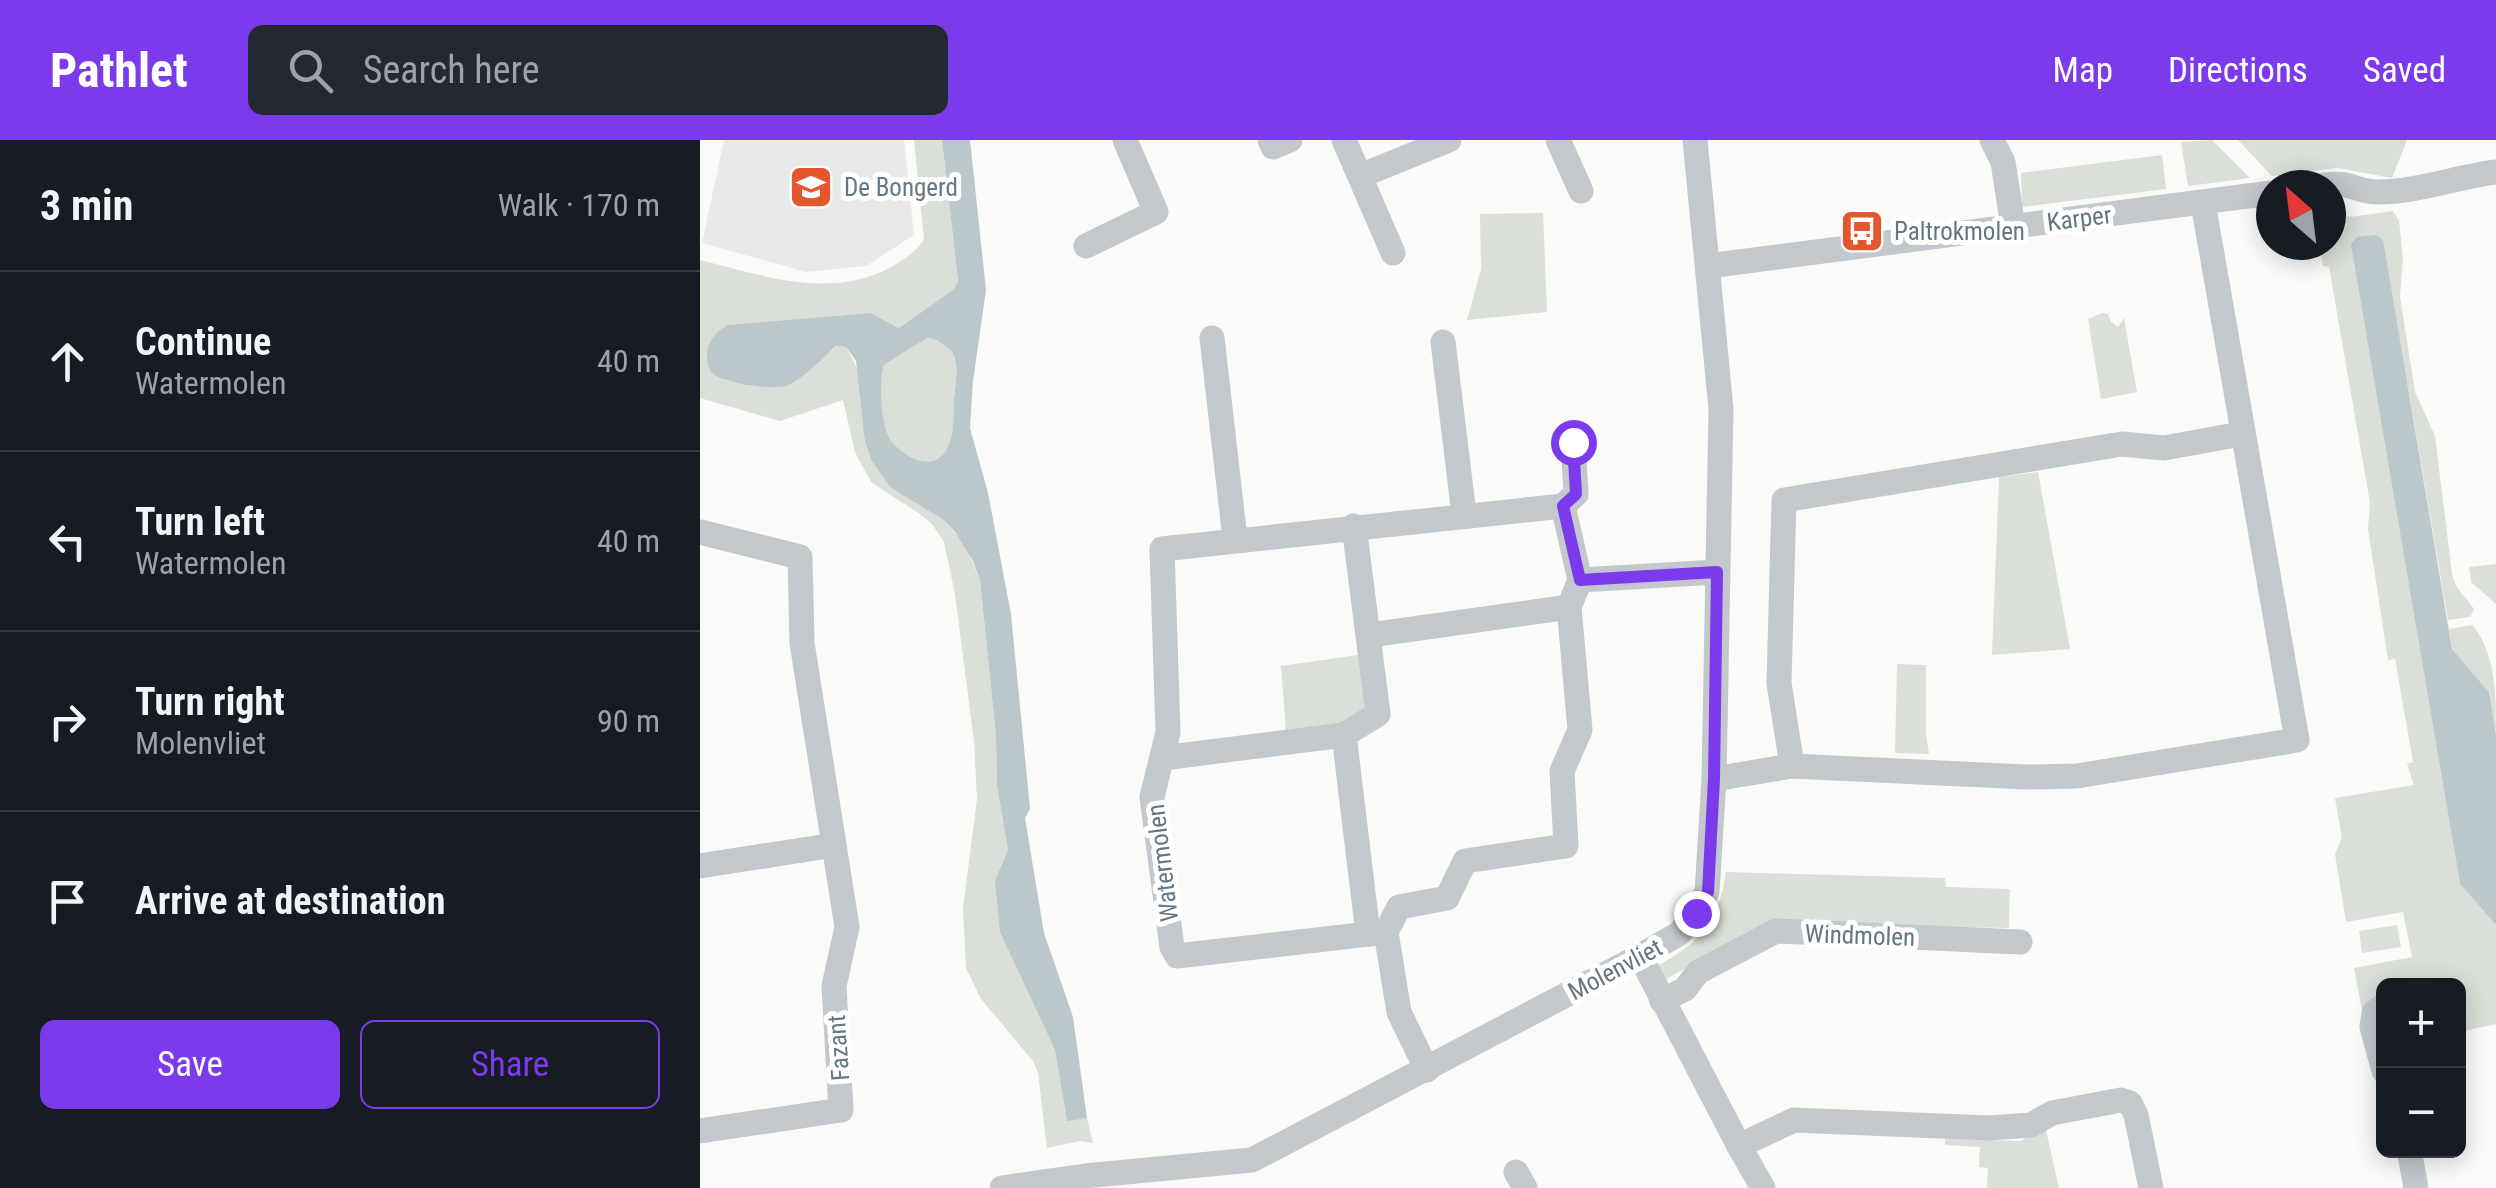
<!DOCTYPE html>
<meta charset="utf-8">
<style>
body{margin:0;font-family:"Roboto Condensed",sans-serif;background:#242831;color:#f1f3f6}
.controls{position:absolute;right:30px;bottom:30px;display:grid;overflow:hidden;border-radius:15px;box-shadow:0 5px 25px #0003}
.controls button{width:90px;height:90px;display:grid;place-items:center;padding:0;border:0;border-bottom:2px solid #363941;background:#171b24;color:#f1f3f6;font:50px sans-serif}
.compass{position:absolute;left:1556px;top:30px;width:90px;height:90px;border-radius:50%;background:#171b24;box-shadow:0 5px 25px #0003;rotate:332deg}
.stop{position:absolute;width:30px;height:30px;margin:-22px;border:8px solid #7c3aed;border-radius:50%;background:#fff}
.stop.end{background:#7c3aed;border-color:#fff;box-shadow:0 2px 10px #0008}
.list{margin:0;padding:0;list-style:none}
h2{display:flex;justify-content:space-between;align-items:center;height:130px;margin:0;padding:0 40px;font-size:42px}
h2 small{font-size:32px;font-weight:400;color:#9ea1a6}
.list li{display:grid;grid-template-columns:65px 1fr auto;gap:30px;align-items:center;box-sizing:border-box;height:180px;padding:0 40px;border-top:2px solid #363941}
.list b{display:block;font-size:38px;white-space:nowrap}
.list p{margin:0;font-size:32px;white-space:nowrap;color:#9ea1a6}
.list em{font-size:32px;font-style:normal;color:#9ea1a6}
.actions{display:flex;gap:20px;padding:30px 40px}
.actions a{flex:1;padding:22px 0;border:2px solid #7c3aed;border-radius:15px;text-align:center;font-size:35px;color:#7c3aed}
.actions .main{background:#7c3aed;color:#fff}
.icon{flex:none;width:55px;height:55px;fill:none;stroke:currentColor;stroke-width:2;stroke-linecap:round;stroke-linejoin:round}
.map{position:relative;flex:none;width:1796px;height:1048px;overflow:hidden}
header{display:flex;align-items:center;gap:60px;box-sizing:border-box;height:140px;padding:0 50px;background:#7c3aed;color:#fff}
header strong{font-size:48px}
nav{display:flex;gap:55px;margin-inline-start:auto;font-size:35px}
.search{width:700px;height:90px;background:#242831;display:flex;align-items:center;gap:25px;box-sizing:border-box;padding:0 35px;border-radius:15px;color:#9ea1a6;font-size:38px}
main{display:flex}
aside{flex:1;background:#171b24}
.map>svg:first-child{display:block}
.built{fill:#e8e9e9}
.green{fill:#dadfd7}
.water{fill:#bbc7cb;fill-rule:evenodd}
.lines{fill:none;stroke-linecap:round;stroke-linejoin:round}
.street{stroke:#c3c8cc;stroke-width:25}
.route{stroke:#7c3aed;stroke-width:12}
.labels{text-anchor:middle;stroke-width:10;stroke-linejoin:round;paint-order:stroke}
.poi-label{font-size:25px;fill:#657683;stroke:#fff;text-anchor:start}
.street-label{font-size:25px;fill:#657683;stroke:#fff}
</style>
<header>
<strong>Pathlet</strong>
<div class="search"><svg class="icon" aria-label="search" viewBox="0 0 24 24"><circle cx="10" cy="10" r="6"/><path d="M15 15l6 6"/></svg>Search here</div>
<nav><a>Map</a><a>Directions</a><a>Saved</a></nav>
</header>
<main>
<aside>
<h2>3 min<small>Walk · 170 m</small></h2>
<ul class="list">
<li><svg class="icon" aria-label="ahead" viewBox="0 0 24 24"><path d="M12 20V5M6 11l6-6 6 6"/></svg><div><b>Continue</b><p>Watermolen</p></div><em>40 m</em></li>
<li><svg class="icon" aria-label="left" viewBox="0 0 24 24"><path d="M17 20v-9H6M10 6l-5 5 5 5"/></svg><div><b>Turn left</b><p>Watermolen</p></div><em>40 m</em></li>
<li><svg class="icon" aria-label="right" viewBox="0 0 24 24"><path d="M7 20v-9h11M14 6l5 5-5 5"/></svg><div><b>Turn right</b><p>Molenvliet</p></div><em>90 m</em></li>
<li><svg class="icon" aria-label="arrive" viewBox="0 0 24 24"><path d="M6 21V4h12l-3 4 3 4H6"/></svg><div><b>Arrive at destination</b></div></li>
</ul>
<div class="actions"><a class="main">Save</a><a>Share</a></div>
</aside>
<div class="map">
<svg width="1796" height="1048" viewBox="0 0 1796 1048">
<rect width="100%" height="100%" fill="#fafaf8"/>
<path class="built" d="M24 0H204L214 95 166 126 106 132 2 103Z"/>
<g class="green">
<path d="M214 0H242L258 141 254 149 199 188 169 173 23 187 24 240C86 256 90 243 137 206L146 207 165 243 163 276 165 302 191 348 244 380 265 405 280 440 296 596 297 646 308 710 295 740 316 826 355 910 367 980 387 978 393 1003 380 1001 347 1008 338 933 333 921 281 859 266 828 263 769 277 659 274 602 255 454 244 402 232 384 220 374 171 342 155 312 143 260 80 281 0 258V120C61 135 129 160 189 128 202 121 217 112 224 99Z"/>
<path d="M1512 0 1550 38 1488 46 1481 2Z"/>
<path d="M1538 0H1707L1692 38 1638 28 1572 36Z"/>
<path d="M1462 15 1466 49 1322 67 1321 33Z"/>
<path d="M1631 71 1651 77 1693 71 1699 80 1703 120 1700 157 1715 252 1735 296 1752 434 1756 446 1774 469 1770 477 1748 480 1708 247 1657 97 1652 104 1760 744 1796 785V884L1759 892 1758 846H1684L1683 857 1662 870 1654 828 1712 817 1703 772 1646 782 1635 714 1642 698 1635 658 1714 645 1707 624 1713 622 1695 519 1688 520 1668 389 1670 363 1629 127 1623 126 1620 105H1631Z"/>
<path d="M843 73 847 172 767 180 781 129 780 74Z"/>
<path d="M1402 173 1408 174 1411 182 1418 187 1424 178 1437 252 1401 259 1388 179Z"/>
<path d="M227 198C235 198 248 205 252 212 260 224 255 245 254 259 253 273 255 292 248 306 235 334 207 319 192 302 178 286 179 245 184 225Z"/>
<path d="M1338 332 1370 509 1292 515 1299 337Z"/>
<path d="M1796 424V464L1771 442 1769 427Z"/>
<path d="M1773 485C1796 516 1796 553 1796 594L1789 552 1752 509 1749 489Z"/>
<path d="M665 514 672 590 587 604 581 526Z"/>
<path d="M1197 524 1226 525V595L1229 614 1195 613Z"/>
<path d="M1026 732 1245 738 1246 747 1310 749 1309 788 1071 782 964 840 957 826C1002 801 1018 784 1026 732Z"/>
<path d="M1697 785 1701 807 1662 813 1659 791Z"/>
<path d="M1345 986 1359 1048H1287L1288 1028 1279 1027 1280 1007 1245 1005V999L1321 1001Z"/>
</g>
<g class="water">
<path d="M242 0H270L286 150 273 241 270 288 288 353 311 474 330 669 325 678 344 793 373 877 387 978 367 981 355 910 300 792 295 740 308 710 297 646 296 596 280 440 273 421 255 392 244 380 191 348 172 321 165 302 156 221 146 207 136 206C122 218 105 238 88 245 74 251 24 244 12 233 0 215 11 192 29 185L170 173 199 188 254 149 258 141ZM227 198C235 198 247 205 252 212 260 224 255 245 254 259 253 273 255 292 248 306 235 334 207 319 192 302 180 288 179 242 184 225Z"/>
<path d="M1676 95 1683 100 1752 509 1789 552 1796 594V785L1760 744 1651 104 1657 97Z"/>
</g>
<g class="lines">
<g class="street">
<path d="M570 0 573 7 590 0"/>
<path d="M644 0 693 113"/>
<path d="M858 0 881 51"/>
<path d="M1292 0 1303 22 1313 87"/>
<path d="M660 36 749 0"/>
<path d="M1624 45C1652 41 1656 52 1678 52 1717 52 1757 37 1796 32"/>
<path d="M386 106 456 72 425 0"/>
<path d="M1008 126 1571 53"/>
<path d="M512 198 535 399"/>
<path d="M743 202 764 374"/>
<path d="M863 366 876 354 873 301"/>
<path d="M654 386 678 574 644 595 668 794"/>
<path d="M0 392 100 417 102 503 147 787 134 846 141 970 0 991"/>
<path d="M670 495 869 467"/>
<path d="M463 618 644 595"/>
<path d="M1092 626 1079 543 1084 360 1422 304 1464 308 1541 294"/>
<path d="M1014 639 1092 626 1326 637 1377 636 1597 600 1503 63"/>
<path d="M0 726 134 705"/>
<path d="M686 792 699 767 747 758 765 721 866 706 862 631 880 590 869 467 880 440"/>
<path d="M940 816 1039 1006 1094 980 1289 988 1331 985 1352 973 1421 960 1430 963 1436 975 1451 1048"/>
<path d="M962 861 985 849 998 832 1076 791 1320 802"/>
<path d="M1684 865 1674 873 1672 887 1684 931"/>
<path d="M727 930 699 872 686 792 477 816 472 807 452 657 468 592 462 409 863 366 880 440 1017 432"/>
<path d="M1039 1006 1063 1048"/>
<path d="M1709 1010 1716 1048"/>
<path d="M816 1032 825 1048"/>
<path d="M302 1048 385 1036 552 1020 940 816 980 793 1007 752 1014 639 1021 269 995 0"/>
</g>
</g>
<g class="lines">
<path class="route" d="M873 302 876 354 863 366 880 440 1017 432 1014 639 1008 752 996 773"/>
</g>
<defs>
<g id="school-square" transform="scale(2.25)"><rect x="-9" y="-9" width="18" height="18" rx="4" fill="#e4572e" stroke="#fff"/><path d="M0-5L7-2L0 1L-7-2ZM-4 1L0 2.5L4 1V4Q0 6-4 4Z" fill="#fff"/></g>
<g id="bus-square" transform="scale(2.25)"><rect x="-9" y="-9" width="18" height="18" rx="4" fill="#e4572e" stroke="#fff"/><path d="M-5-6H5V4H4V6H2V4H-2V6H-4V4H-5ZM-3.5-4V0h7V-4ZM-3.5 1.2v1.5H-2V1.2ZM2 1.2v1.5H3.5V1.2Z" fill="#fff"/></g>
</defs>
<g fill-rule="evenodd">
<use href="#school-square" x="111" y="47"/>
<use href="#bus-square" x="1162" y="91"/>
</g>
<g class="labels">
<g class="poi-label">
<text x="144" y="56">De Bongerd</text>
<text x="1194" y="100">Paltrokmolen</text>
</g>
<g class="street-label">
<text transform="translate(1379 78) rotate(-7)" y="9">Karper</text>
<text transform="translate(462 723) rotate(-97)" y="9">Watermolen</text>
<text transform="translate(1160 795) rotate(2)" y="9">Windmolen</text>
<text transform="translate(915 829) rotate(-28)" y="9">Molenvliet</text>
<text transform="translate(138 908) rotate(-94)" y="9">Fazant</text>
</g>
</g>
</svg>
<div class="controls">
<button>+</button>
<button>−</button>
</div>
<svg class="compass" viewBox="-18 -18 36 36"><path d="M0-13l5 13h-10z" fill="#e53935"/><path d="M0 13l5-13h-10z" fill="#9ea1a6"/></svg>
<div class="stop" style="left:873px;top:302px"></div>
<div class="stop end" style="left:996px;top:773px"></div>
</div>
</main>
